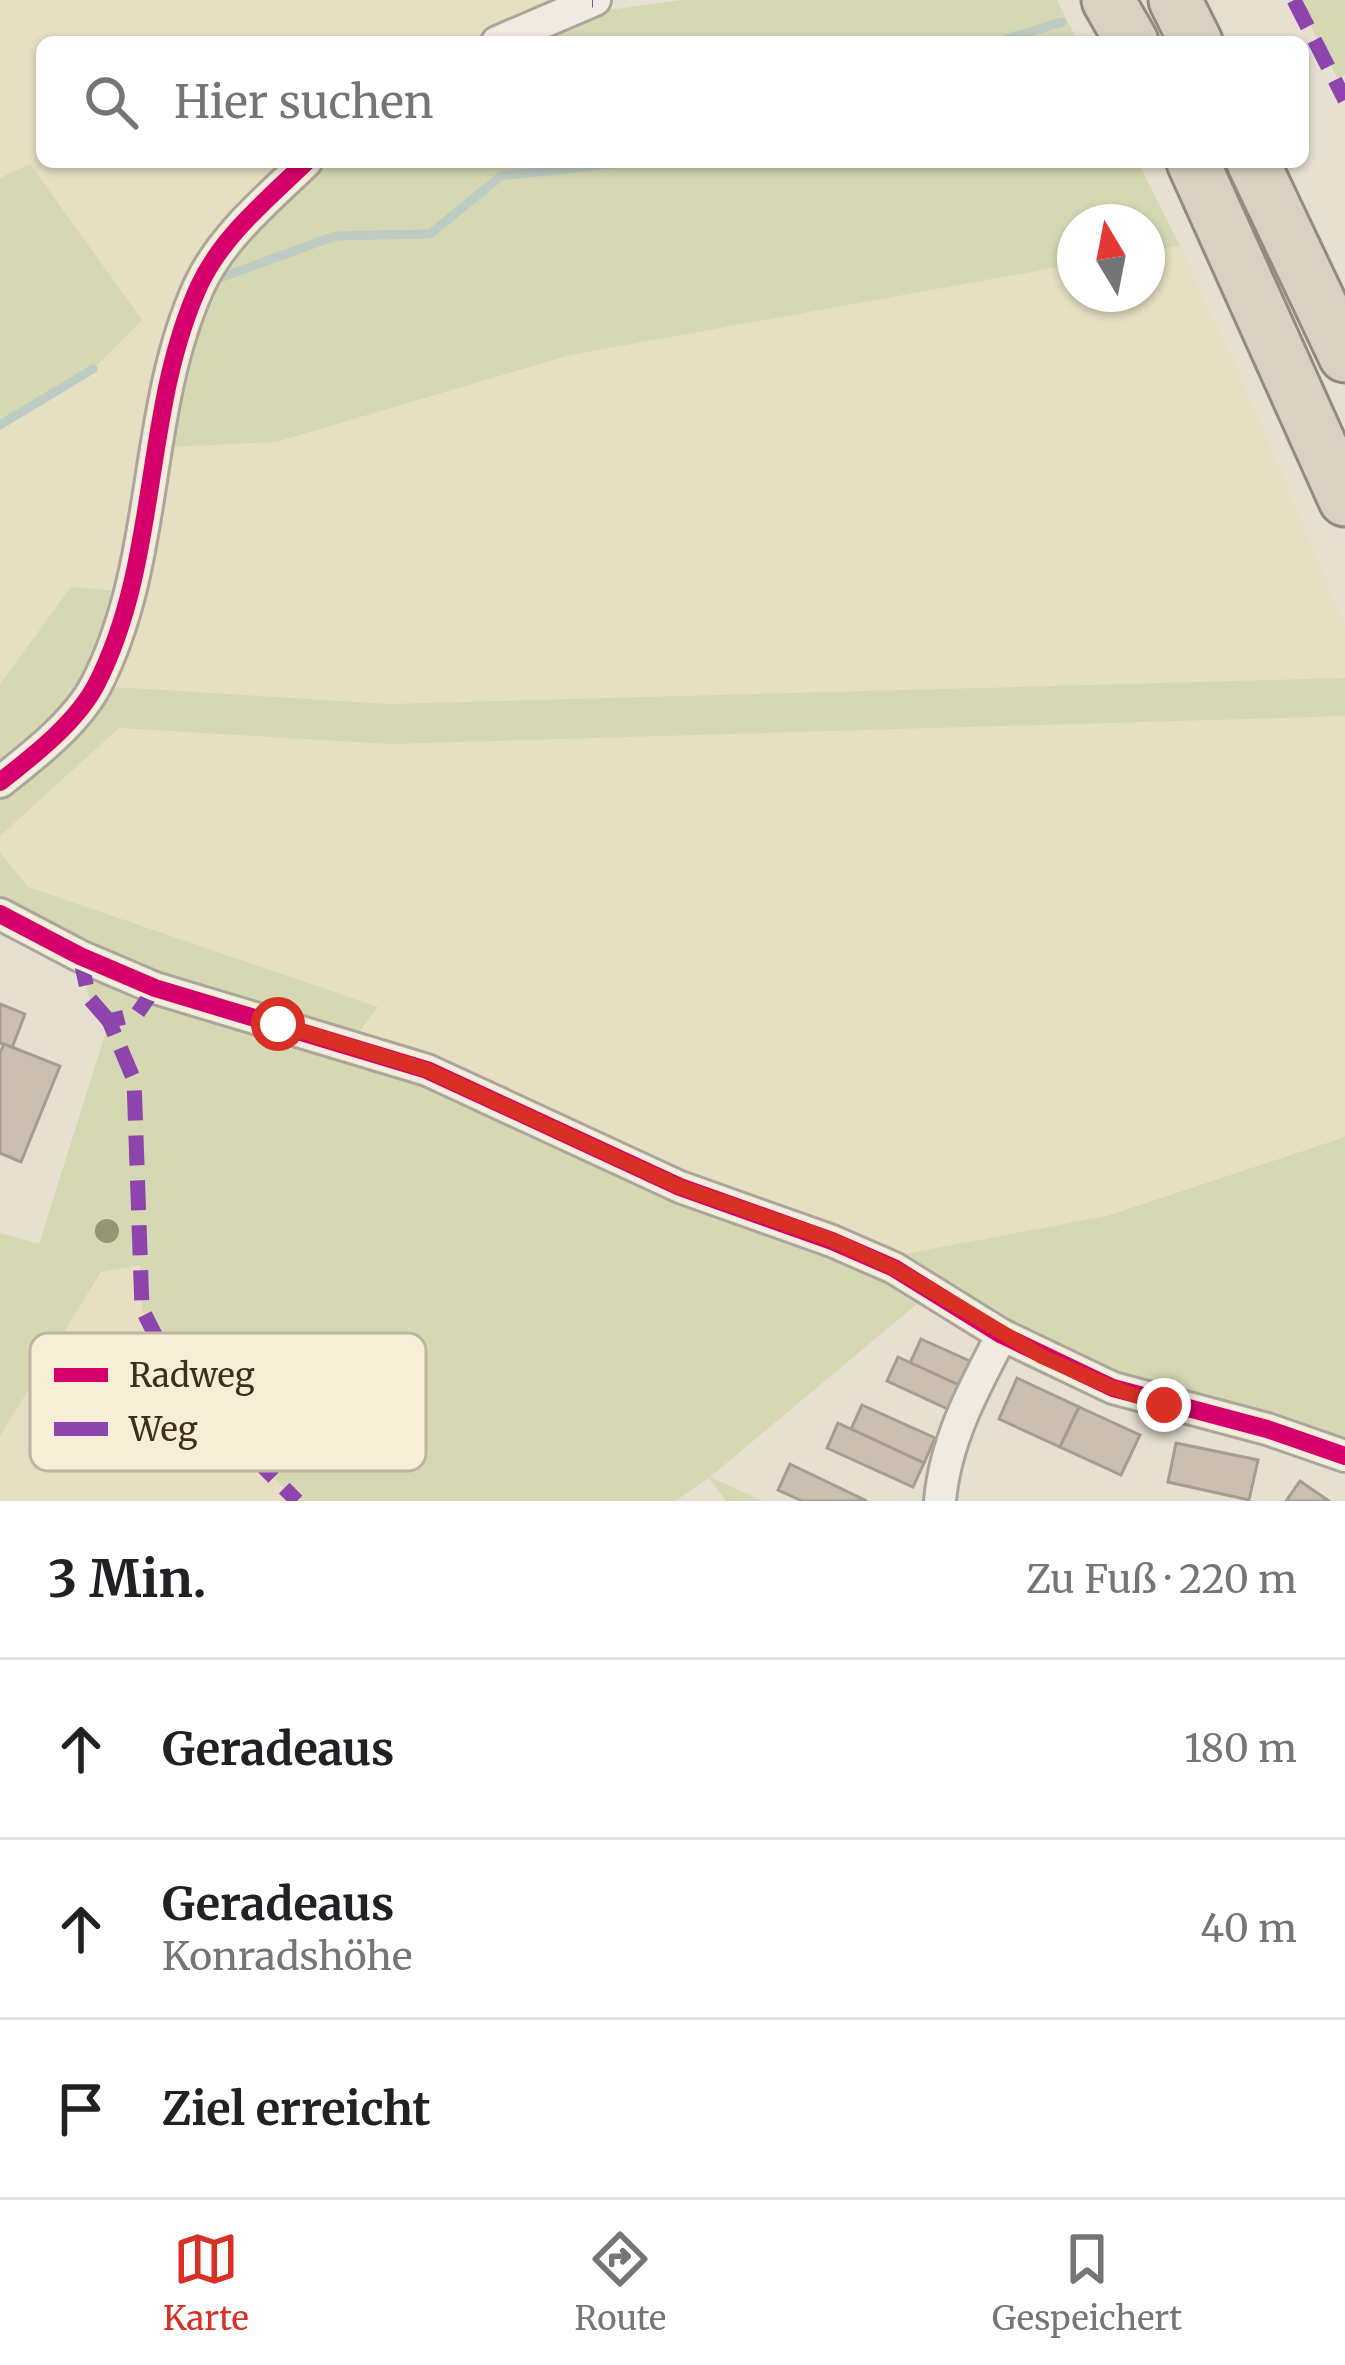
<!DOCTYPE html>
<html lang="de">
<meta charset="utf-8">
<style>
body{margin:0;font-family:Merriweather,serif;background:#f2f2f2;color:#202124}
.compass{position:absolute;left:1057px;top:204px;width:108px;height:108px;border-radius:50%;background:#fff;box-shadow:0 3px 9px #0004;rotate:350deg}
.stop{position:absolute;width:36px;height:36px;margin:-27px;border:9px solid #d93025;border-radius:50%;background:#fff}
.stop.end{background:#d93025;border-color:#fff;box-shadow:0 3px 12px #0008}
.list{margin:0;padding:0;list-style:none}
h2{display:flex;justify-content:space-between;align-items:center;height:156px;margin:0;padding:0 48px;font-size:51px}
h2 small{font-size:39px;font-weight:400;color:#757577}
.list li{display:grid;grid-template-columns:78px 1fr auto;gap:36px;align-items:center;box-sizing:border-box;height:180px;padding:0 48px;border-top:3px solid #e0e0e0}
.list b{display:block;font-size:45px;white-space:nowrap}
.list p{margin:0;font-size:39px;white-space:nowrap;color:#757577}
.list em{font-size:39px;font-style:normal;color:#757577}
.icon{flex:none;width:66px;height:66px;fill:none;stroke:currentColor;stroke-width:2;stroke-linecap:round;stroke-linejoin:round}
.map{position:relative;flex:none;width:1345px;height:1501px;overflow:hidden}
.search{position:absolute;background:#fff;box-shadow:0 3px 9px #0004;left:36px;right:36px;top:36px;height:132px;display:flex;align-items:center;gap:30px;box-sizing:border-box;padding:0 42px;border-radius:18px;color:#757577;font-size:45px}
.sheet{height:696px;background:#fff}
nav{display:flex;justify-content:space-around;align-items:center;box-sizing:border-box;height:168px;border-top:3px solid #e0e0e0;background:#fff;font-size:33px;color:#757577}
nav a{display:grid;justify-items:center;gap:6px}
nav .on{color:#d93025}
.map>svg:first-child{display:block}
.farmland{fill:#e6dfc2}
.green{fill:#d6d7b3}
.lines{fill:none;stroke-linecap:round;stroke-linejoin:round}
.stream{stroke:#bcccc2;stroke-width:9}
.building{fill:#cbbfb2;stroke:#a89c90;stroke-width:3}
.street-casing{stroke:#ada599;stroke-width:36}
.highway-casing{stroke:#928b80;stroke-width:57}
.street{stroke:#efebe3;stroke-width:30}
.highway{stroke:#dad1c2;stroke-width:51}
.quiet{stroke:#8e44ad;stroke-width:15;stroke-dasharray:30 15;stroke-linecap:butt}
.cycleway-casing{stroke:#f7eed8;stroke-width:26}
.cycleway{stroke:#d6006c;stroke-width:18}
.tree{fill:#929673}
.route{stroke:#d93025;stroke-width:15}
.key{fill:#f7eed8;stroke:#bfb4a1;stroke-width:3}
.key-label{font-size:33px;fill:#3d2e20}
</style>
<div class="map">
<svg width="1345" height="1501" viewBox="0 0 1345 1501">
<rect width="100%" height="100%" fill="#e7e0d1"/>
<g class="farmland">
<path d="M0 0H560L474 42H42V162H291L226 224 118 591 71 587 0 684V421L30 164 0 178Z"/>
<path d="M1180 246 1249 395 1345 626V678L389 704 96 686 168 447 276 442 570 355 1075 264V294H1147V251Z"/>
<path d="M1345 716V1137L1107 1216 905 1254 833 1241 349 1046 377 1007 28 887 0 852V836L119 728 391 744Z"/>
<path d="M141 1265 179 1382 297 1501H0V1436L102 1272Z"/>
</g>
<g class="green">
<path d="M682 0H1057L1078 42H520L595 12Z"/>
<path d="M1298 0H1345V74L1337 78Z"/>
<path d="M321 162H1138L1180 246 1147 251V222H1075V264L570 355 276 442 168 447C179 396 187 343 206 295 228 242 281 201 321 162Z"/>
<path d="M30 164 142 320 93 369 0 425V178Z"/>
<path d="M71 587 118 591 97 686 389 704 1345 678V716L391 744 119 728 0 836V684Z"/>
<path d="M0 852 28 887 378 1007 349 1045 832 1241 924 1298 710 1477 763 1501H726L709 1478 675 1501H297L179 1382 142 1309 140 1265 101 1272 0 1436V1233L39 1244 109 1022 89 998 79 956 0 914Z"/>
<path d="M1345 1137V1437C1269 1418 1186 1405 1113 1373 1039 1341 975 1295 905 1254L1107 1216Z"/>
</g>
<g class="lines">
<g class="stream">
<path d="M997 42 1062 22"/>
<path d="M217 279 335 236 430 234 501 176 628 162"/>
<path d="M0 425 93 369"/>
</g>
</g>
<g class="building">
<path d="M0 1004 25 1014 12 1048 0 1043Z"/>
<path d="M4 1044 60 1066 21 1162 0 1153V1053Z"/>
<path d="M921 1339 972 1362 961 1386 910 1363Z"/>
<path d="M898 1357 961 1386 950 1410 887 1381Z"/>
<path d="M1017 1378 1079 1407 1060 1447 999 1419Z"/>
<path d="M862 1405 935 1438 924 1463 851 1429Z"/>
<path d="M1079 1407 1140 1435 1121 1475 1060 1447Z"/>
<path d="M838 1423 924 1463 913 1487 827 1448Z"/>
<path d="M1176 1443 1258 1460 1249 1500 1168 1482Z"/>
<path d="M790 1464 867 1501H802L778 1490Z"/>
<path d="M1300 1481 1329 1501H1286Z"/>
</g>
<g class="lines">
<g class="street-casing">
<g id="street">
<path d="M497 42 595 0"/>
<path d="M0 782C33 756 76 723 96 685 160 561 142 411 199 286 222 236 268 199 306 162"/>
<path d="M0 914 80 956 155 988 427 1070 680 1187 832 1241 894 1268 1002 1335 1113 1388 1267 1429 1345 1456"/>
<path d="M940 1501C945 1441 974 1388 1002 1335"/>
</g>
</g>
<g class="highway-casing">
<g id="highway">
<path d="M1108 0 1132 42"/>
<path d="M1175 0 1196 42"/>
<path d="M1193 162 1345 500"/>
<path d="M1253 162 1345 356"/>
</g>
</g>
<use href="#street" class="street"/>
<use href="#highway" class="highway"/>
<g class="quiet">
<path d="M592 0H593"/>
<path d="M1294 0 1345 100"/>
<path d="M80 956 89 998 109 1021"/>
<path d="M155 988 137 1014 109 1021 134 1080 142 1309 179 1382 297 1501"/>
</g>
<g class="cycleway-casing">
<g id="cycleway">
<path d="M0 782C33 756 76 723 96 685 160 561 142 411 199 286 222 236 268 199 306 162"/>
<path d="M0 914 80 956 155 988 427 1070 680 1187 832 1241 894 1268 1002 1335 1113 1388 1267 1429 1345 1456"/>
</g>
</g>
<use href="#cycleway" class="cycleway"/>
</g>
<circle class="tree" cx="107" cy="1231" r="12"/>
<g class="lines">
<path class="route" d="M278 1024 427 1070 680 1187 832 1240 894 1268 1043 1357 1113 1388 1164 1405"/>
</g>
<rect x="30" y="1333" width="396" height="138" rx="18" class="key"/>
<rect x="54" y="1368" width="54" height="14" fill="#d6006c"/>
<rect x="54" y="1422" width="54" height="14" fill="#8e44ad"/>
<g class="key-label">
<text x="129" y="1387">Radweg</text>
<text x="129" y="1441">Weg</text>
</g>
</svg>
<svg class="compass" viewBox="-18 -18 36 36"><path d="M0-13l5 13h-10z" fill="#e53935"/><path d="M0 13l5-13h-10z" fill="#757577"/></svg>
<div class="stop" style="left:278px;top:1024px"></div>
<div class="stop end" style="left:1164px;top:1405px"></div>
<div class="search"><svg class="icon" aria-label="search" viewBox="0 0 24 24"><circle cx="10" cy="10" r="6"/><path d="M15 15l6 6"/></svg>Hier suchen</div>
</div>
<section class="sheet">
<h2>3 Min.<small>Zu Fuß · 220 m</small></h2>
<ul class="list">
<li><svg class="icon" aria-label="ahead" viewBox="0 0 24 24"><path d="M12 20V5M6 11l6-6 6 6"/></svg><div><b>Geradeaus</b></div><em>180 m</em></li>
<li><svg class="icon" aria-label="ahead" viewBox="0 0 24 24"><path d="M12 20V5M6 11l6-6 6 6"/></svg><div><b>Geradeaus</b><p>Konradshöhe</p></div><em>40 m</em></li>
<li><svg class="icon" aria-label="arrive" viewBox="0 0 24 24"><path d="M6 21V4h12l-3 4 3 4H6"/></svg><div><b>Ziel erreicht</b></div></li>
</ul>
</section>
<nav>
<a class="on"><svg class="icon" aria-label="map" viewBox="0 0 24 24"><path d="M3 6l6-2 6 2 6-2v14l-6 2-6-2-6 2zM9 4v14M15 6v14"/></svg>Karte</a>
<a><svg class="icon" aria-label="directions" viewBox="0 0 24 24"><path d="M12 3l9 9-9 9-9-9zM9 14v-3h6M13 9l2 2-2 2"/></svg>Route</a>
<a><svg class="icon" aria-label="saved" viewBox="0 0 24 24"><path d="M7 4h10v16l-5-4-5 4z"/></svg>Gespeichert</a>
</nav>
